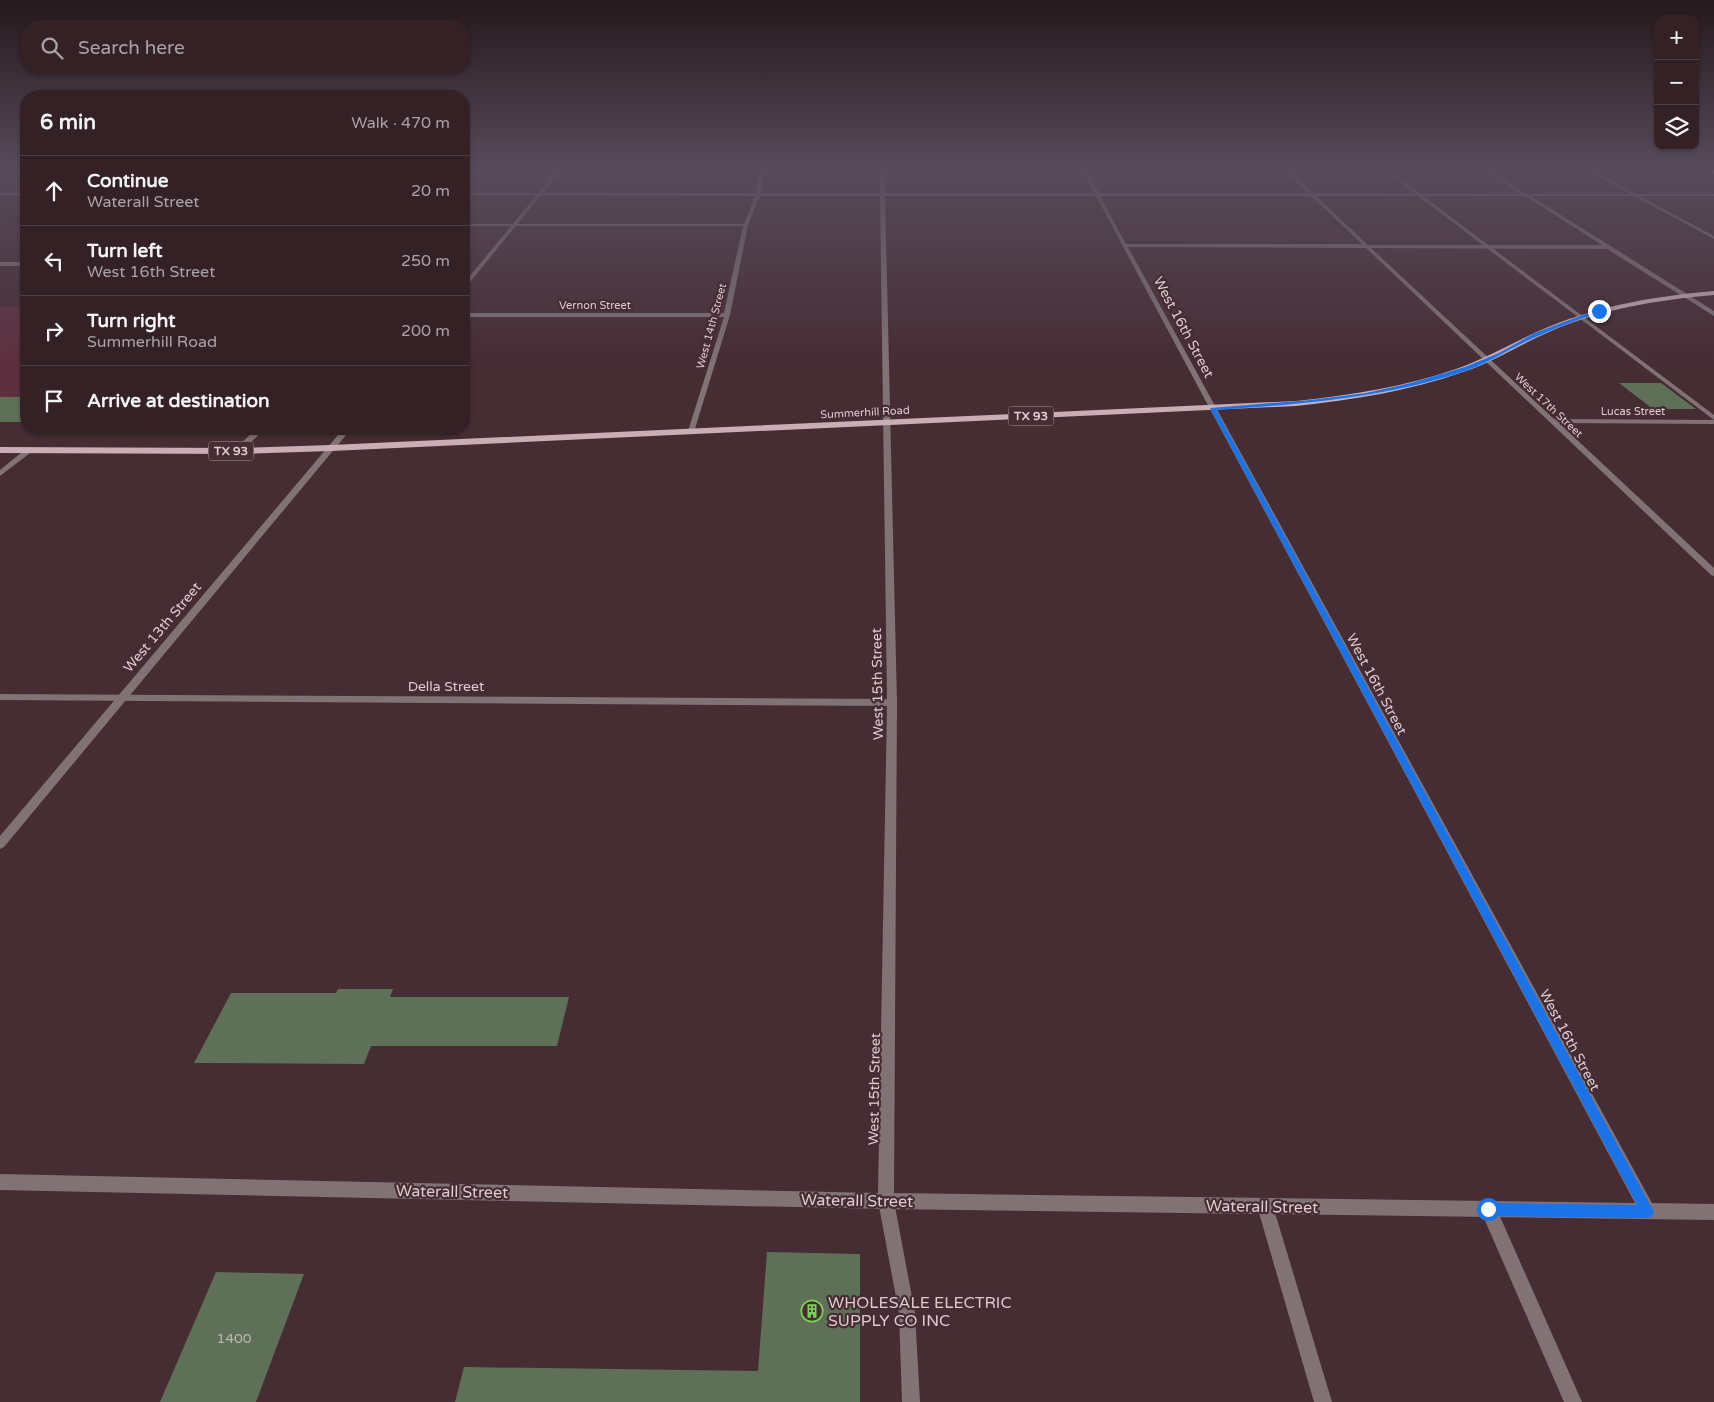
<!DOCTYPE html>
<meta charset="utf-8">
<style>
body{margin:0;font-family:"Varela Round",sans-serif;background:#3c292e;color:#f1f3f6}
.controls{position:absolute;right:15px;top:15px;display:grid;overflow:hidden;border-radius:10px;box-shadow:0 1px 4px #0004}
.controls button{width:45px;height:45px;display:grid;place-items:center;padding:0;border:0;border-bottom:1px solid #4e3e43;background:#342126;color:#f1f3f6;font:25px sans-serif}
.stop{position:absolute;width:15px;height:15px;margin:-11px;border:4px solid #1a73e8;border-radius:50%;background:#fff}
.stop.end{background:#1a73e8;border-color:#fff;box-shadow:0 1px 5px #0008}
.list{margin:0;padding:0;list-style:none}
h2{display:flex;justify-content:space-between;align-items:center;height:65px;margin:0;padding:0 20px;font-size:21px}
h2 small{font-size:16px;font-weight:400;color:#a9a3a7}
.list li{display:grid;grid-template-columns:32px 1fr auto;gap:15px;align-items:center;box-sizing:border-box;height:70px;padding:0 20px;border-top:1px solid #4e3e43}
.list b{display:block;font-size:19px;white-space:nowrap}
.list p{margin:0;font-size:16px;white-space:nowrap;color:#a9a3a7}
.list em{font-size:16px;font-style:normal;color:#a9a3a7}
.icon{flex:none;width:28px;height:28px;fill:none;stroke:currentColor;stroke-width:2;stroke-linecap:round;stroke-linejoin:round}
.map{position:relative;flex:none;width:1714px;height:1402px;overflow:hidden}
.search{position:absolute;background:#342126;box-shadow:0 1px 4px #0004;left:20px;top:20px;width:450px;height:55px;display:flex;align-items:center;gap:12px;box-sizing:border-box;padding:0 18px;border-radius:20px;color:#a9a3a7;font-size:19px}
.panel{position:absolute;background:#342126;box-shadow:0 1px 4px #0004;left:20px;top:90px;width:450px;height:345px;border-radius:20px}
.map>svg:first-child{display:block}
.green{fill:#5e303f}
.building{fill:#5f7059}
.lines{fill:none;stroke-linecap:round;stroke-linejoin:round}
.service{fill:#807275;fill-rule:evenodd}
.minor{fill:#807275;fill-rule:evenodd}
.tertiary{fill:#807275;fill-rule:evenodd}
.primary{fill:#caadb5;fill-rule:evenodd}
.route{fill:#1a73e8}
.labels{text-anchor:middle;stroke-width:4.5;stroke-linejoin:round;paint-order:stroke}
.far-street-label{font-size:11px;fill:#deccd0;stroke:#462c33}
.shield{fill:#462c33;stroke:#b09ca1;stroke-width:1}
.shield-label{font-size:12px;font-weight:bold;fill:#deccd0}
.street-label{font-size:14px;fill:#deccd0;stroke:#462c33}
.near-number-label{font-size:14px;fill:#beb5b2}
.near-street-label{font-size:16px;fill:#deccd0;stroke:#462c33}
.near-poi-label{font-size:16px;fill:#deccd0;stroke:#462c33;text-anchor:start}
</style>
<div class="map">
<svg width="1714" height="1402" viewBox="0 0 1714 1402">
<rect width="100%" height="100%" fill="#462c33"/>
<rect class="green" x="0" y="307" width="26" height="115"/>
<g class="building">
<path d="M1619 383H1661L1696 409H1653Z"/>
<rect x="0" y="397" width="26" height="25"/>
<path d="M338 989H393L390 997H569L557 1046H371L364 1064 194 1063 231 993H336Z"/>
<path d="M767 1252 860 1254V1402H455L464 1367 758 1371Z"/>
<path d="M216 1272 304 1274 256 1402H160Z"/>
</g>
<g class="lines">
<g class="service">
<path d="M1381 168H1386L1714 415V420Z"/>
<path d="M1582 168H1588L1714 236V239Z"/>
<path d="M256 429H264L241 453H235V449Z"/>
<path d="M886 1193 891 1196 894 1201 915 1313 920 1402H902L899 1313 878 1201 881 1196Z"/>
<path d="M1265 1198 1270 1201 1273 1206 1332 1402H1314L1257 1206 1260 1201Z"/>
<path d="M1488 1201 1494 1203 1582 1402H1564L1480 1209 1482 1203Z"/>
</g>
<g class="minor">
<path d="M0 168H4L0 170Z"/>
<path d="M761 168H765L760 193H880V168H884L885 193H1094L1081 168H1085L1099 193H1308L1282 168H1287L1313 193 1520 194 1481 168H1486L1526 194H1714V196H1531L1714 311V316L1607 249 1371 248 1554 419 1714 420V424L1559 423 1714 568V576L1711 575 1366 248 1128 247 1652 1203 1714 1204V1220L886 1209 0 1190V1174L878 1193 887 706 0 700V694L887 699 880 196H760L748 225 730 315 694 432 688 431 724 317H464V313H724L743 226H464V224H744L755 196 464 195V193H756ZM885 196H1096L1635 1203 894 1193 897 703ZM1100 196H1311L1362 244H1126ZM1316 196H1525L1602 245H1368Z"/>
<rect x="0" y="193" width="26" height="2"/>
<rect x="0" y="262" width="26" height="4"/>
<path d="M27 448 34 450 0 476V470Z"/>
</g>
<g class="tertiary">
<path d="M559 168H563L466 287 464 288V283Z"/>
<path d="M343 429H351L4 847 0 849V836Z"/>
</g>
<g class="primary">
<path d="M1704 168 1714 170V174L1704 169Z"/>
<path d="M1714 291V295C1657 300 1601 309 1549 332 1519 345 1493 362 1463 372 1409 391 1353 400 1296 406L331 451 238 454 0 453V447L238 448 331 445 1296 401C1351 395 1404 387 1456 369 1488 358 1517 340 1548 327 1602 305 1657 296 1714 291Z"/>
</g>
</g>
<linearGradient id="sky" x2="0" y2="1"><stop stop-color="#26181c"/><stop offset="0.46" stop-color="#574b5b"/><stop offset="1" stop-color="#574b5b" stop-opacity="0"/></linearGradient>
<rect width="1714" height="365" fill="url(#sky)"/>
<path class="route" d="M1599 309 1600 312C1580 319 1560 326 1540 335 1515 345 1493 361 1468 370 1386 398 1301 404 1216 410L1654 1212 1652 1216 1648 1218 1488 1216 1483 1214 1481 1209 1483 1205 1488 1203 1637 1205 1210 408 1311 400 1366 393 1411 383 1465 367 1499 353 1535 333Z"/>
<defs>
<g id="building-ring" transform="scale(1.125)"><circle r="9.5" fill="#462c33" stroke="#79d158" stroke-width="1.5"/><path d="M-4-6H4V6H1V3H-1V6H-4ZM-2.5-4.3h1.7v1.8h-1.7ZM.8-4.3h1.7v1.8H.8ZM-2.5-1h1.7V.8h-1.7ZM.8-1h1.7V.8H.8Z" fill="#79d158"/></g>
</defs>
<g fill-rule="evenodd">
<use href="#building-ring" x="812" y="1311"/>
</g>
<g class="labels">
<g class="far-street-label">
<text x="595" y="309">Vernon Street</text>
<text transform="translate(711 326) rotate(-75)" y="4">West 14th Street</text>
<text transform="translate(1549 405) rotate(43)" y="4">West 17th Street</text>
<text x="1633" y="415">Lucas Street</text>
<text transform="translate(865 412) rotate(-3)" y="4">Summerhill Road</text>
</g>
<g class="shield">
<rect x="1008.5" y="406.5" width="45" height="19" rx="4"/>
<rect x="208.5" y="441.5" width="45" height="19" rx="4"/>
</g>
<g class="shield-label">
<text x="1031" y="420">TX 93</text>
<text x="231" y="455">TX 93</text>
</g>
<g class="street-label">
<text transform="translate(1184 327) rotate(62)" y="5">West 16th Street</text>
<text transform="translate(162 627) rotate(-50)" y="5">West 13th Street</text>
<text transform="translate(877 684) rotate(-91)" y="5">West 15th Street</text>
<text transform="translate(1377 684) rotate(62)" y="5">West 16th Street</text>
<text x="446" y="691">Della Street</text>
<text transform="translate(1570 1040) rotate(62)" y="5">West 16th Street</text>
<text transform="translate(874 1089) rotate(-89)" y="5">West 15th Street</text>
</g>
<g class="near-number-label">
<text x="234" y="1343">1400</text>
</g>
<g class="near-street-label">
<text transform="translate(452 1191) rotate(1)" y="6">Waterall Street</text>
<text transform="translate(857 1200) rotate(1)" y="6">Waterall Street</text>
<text transform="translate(1262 1206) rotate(1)" y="6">Waterall Street</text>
</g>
<g class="near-poi-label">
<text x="828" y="1308">WHOLESALE ELECTRIC<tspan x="828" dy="18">SUPPLY CO INC</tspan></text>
</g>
</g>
</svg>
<div class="controls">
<button>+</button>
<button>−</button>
<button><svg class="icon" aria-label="layers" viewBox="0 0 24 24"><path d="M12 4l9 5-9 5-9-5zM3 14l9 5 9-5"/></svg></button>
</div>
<div class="stop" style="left:1488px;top:1209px"></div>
<div class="stop end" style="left:1599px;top:311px"></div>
<div class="search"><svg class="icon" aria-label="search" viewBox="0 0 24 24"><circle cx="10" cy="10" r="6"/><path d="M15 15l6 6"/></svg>Search here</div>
<section class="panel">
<h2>6 min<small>Walk · 470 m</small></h2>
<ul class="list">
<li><svg class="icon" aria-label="ahead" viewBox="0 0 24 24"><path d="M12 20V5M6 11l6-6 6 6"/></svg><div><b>Continue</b><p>Waterall Street</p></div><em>20 m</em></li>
<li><svg class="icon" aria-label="left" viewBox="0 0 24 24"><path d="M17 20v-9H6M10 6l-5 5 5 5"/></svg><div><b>Turn left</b><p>West 16th Street</p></div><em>250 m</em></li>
<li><svg class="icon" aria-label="right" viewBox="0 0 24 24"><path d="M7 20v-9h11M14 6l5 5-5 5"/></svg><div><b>Turn right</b><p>Summerhill Road</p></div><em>200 m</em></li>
<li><svg class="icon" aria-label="arrive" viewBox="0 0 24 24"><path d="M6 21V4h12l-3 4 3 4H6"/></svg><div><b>Arrive at destination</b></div></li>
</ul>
</section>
</div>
